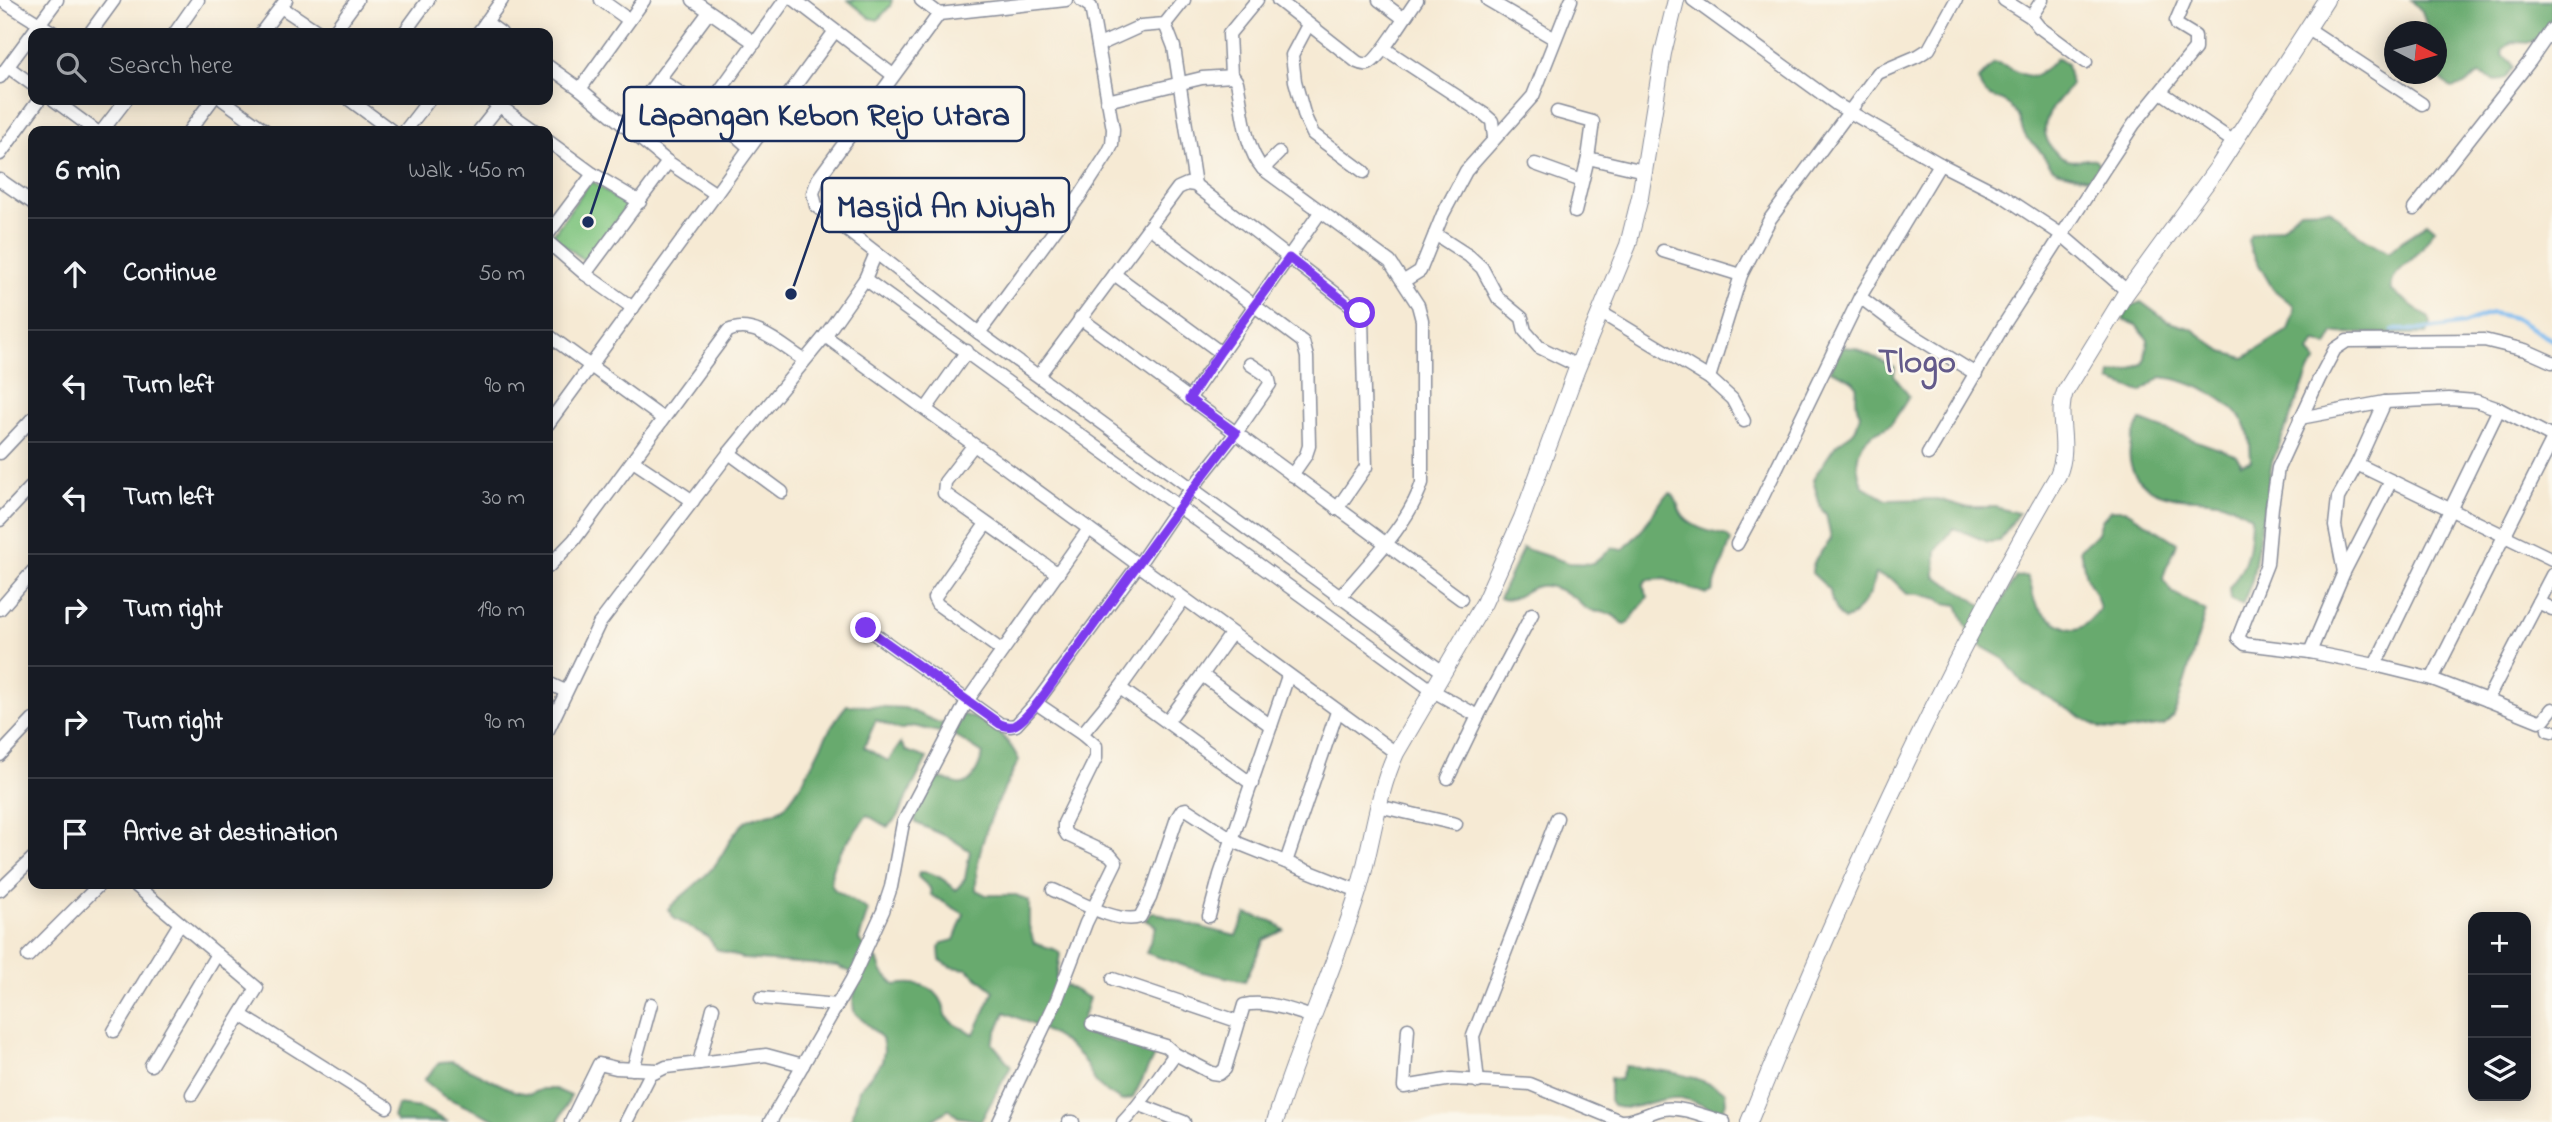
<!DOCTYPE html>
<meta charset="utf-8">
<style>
body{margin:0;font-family:"Indie Flower",sans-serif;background:#20242c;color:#f1f3f6}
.controls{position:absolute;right:21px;bottom:21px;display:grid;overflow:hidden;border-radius:14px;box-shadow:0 4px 18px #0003}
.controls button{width:63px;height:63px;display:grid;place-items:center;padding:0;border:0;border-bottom:2px solid #363941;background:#171b24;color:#f1f3f6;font:35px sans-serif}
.compass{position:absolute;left:2384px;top:21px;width:63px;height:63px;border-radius:50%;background:#171b24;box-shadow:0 4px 18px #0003;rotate:96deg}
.stop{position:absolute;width:21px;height:21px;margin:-16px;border:5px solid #7c3aed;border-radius:50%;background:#fff}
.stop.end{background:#7c3aed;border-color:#fff;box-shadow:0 2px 7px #0008}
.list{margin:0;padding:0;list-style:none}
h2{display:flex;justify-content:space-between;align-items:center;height:91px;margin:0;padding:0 28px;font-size:30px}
h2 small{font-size:23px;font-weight:400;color:#9ea1a6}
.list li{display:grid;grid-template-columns:46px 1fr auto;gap:21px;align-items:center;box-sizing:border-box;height:112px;padding:0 28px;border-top:2px solid #363941}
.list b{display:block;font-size:26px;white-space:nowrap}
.list em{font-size:23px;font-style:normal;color:#9ea1a6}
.icon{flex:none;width:38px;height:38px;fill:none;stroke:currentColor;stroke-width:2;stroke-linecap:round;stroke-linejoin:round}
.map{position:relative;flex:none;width:2552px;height:1122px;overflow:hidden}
.search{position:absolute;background:#171b24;box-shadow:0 4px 18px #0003;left:28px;top:28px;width:525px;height:77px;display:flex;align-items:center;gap:18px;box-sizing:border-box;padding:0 24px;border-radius:14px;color:#9ea1a6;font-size:26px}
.panel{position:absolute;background:#171b24;box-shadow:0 4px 18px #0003;left:28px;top:126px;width:525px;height:763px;border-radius:14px}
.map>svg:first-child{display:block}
.green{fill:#80c580;stroke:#4e7a6f;stroke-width:2}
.forest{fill:#68aa6e;stroke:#426c66;stroke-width:2;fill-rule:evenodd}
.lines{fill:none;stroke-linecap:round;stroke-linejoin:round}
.stream{stroke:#7cbaf0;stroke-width:4.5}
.minor-casing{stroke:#888c99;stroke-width:15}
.tertiary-casing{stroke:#888c99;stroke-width:18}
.minor{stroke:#fff;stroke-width:12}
.tertiary{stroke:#fff;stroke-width:16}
.route{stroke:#7c3aed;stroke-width:9}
.labels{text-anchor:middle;stroke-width:5;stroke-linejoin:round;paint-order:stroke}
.quarter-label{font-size:35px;font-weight:bold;fill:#635a8a;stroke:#fbf7ec}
.leader{fill:none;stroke:#1b2f5e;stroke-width:2.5}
.callout-dot{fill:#1b2f5e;stroke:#fbf7ec;stroke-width:2.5}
.callout{fill:#fbf7ec;stroke:#1b2f5e;stroke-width:2.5}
.callout-label{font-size:33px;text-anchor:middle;font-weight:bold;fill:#1b2f5e}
</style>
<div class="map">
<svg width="2552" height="1122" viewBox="0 0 2552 1122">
<rect width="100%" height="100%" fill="#fbf7ec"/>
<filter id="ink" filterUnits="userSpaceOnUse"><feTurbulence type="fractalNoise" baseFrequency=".0143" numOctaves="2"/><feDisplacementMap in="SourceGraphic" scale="14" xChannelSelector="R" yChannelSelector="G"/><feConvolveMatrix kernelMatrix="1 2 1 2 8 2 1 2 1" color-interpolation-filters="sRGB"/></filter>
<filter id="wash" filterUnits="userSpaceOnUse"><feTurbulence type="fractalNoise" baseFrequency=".00686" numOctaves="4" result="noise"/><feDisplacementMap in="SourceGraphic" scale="28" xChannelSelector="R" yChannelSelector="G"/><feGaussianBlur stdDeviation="1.57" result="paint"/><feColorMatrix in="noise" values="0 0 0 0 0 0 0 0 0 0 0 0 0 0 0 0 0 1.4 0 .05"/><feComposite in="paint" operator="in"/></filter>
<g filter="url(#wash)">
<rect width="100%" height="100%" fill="#f6ead4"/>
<g class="green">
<path d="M848 0H892L890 6 878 20 870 18Z"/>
<path d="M591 180 626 207 587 262 552 236Z"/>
</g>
<g class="forest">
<path d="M2411 0H2552V24L2532 43 2513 42 2503 49 2502 55 2511 62 2513 68 2506 78 2495 81 2479 74 2464 85 2452 88 2433 74H2436V32L2424 31 2427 27 2422 11Z"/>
<path d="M2056 58 2067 64 2071 85C2057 103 2034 122 2051 147 2056 153 2060 158 2068 160 2078 163 2086 157 2095 159L2099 164 2096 173 2090 179C2078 175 2063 175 2053 168 2046 162 2043 153 2036 146 2032 143 2027 140 2025 135 2020 125 2020 113 2010 106 1998 96 1980 98 1979 79L1994 63C2025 71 2030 90 2056 58Z"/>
<path d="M2329 209 2359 235 2389 253C2402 236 2414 238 2427 222L2435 229C2429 238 2423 248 2415 256 2406 266 2389 274 2392 291L2429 318 2431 324 2427 334 2334 333 2327 346 2315 341 2309 352 2317 361 2310 369 2272 462 2252 581 2242 605 2230 599 2229 588C2249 563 2250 547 2251 516 2242 512 2232 505 2222 502 2206 498 2188 500 2173 497 2130 488 2118 457 2141 421L2236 455 2241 464 2251 461C2250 449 2251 434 2245 424 2230 398 2190 380 2161 377L2141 392 2110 381 2111 374 2129 371 2144 363 2148 340 2136 325 2123 320 2129 307 2141 302 2167 321 2192 329 2223 352 2244 358 2288 330 2294 311 2293 305 2273 289 2251 251 2248 240 2252 235 2282 227 2300 210Z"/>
<path d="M1843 347 1855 348 1895 367 1894 376 1909 396C1908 399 1892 423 1891 424 1885 429 1877 431 1871 435 1854 448 1855 469 1863 486L1887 500 1938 499 1965 507H1995L2018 513 2000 541 1988 542 1954 528 1936 551 1935 576 1967 595 1994 615 2016 577 2027 576C2033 585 2031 595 2036 604 2041 614 2067 633 2079 628 2087 625 2094 615 2100 609L2096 595 2086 577 2080 549 2098 533 2102 520 2111 510H2125L2177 543C2173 556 2165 566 2163 579L2172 592 2206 611 2177 707 2172 717 2164 725 2123 731 2100 728 2022 682 2004 659 1972 641 1958 605 1944 603 1939 599 1919 594H1907L1893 580 1875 574 1871 592 1864 602 1854 615 1844 620C1835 613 1831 601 1830 590L1812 573C1811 559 1824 550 1831 539L1826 514 1821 509 1813 480C1816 474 1833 449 1836 445 1851 431 1855 439 1860 414 1847 389 1874 386 1830 370Z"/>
<path d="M1671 493C1678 499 1677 506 1681 513 1689 528 1713 532 1727 536L1731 541 1712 592 1706 594 1665 579 1646 580 1643 586 1648 597 1627 624 1621 623C1610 608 1600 615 1587 609 1582 607 1579 601 1575 598 1566 592 1549 584 1539 586 1525 588 1513 605 1499 598L1523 548 1569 563 1593 564 1612 548 1623 550 1640 532 1665 496Z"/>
<path d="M847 705 905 708 942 724 956 713C986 719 1006 733 1019 760 998 801 975 842 976 890L986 895H1016L1029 901V926L1034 943 1056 950 1060 954 1056 980 1089 998 1083 1017 1090 1034 1139 1049 1154 1056 1133 1098 1122 1101C1112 1095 1102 1090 1095 1081 1090 1073 1087 1065 1081 1057 1060 1035 1032 1024 1005 1012L992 1043 1011 1066 981 1121 958 1117 949 1109 930 1122H851L859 1090 882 1062 884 1050 882 1038 854 1012 853 1001 858 975 837 966 744 959 716 949 708 937 675 919 668 909C681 896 704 879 715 865 726 851 731 833 746 821 757 813 777 816 786 805 812 775 821 735 847 705ZM876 720 900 730 913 726 939 732 946 730 983 754C979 765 974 786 958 784 949 782 946 778 935 778L915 817 916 823 950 838 970 851 965 879 956 890C945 880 935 872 919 872L918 877 930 888 931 895 964 914 954 940 942 943 939 948 940 960 951 967 967 969 994 991 974 1034C966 1030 949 1023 945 1015 944 1012 945 1008 943 1004 934 983 914 982 895 985L882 972 878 961 859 940 868 910 834 889 831 883 832 869 840 852 867 815 887 827 896 819 927 758 906 751 901 743 888 761 864 747Z"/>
<path d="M1153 912 1188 924 1236 936 1246 914 1272 921 1284 930 1264 940 1245 981 1202 972 1146 953 1156 926 1145 920Z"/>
<path d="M452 1061 514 1091 530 1094 542 1089H555L571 1096 558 1122H500L443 1096 424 1080 440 1062Z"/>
<path d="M1625 1066C1659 1070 1695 1073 1725 1092L1726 1102 1722 1112C1708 1109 1693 1099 1679 1098 1656 1096 1637 1113 1613 1106L1610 1101V1078L1620 1080Z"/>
<path d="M397 1105 421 1108 448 1122H397L393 1117Z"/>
</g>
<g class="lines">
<path class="stream" d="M2393 330H2421L2463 324 2492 313 2514 318 2552 340"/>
</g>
</g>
<g filter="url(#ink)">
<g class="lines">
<g class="minor-casing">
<g id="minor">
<path d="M1 0 54 33"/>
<path d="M601 0 629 20"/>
<path d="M693 0 755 43"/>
<path d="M795 0 893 75"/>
<path d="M921 0 939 14"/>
<path d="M1066 0 939 14 818 179 813 193 816 206 979 333 1443 672"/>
<path d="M1278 0 1357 62C1361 64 1364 65 1368 64 1378 62 1408 12 1417 0"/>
<path d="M1379 0 1403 18"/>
<path d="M1488 0 1555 39"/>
<path d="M1693 0 1836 104 1940 164 2003 196 2062 235 2127 291"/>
<path d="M2004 0 2031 17 2042 0"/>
<path d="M281 7 320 33"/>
<path d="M2031 17 2039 27 2086 62"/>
<path d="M486 22 501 33"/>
<path d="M1165 24 1174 47 1195 185"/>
<path d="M1308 25 1292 55 1295 81 1305 117 1313 134 1364 172"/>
<path d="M2307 28 2422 104"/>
<path d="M90 33 114 0"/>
<path d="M175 33 198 0"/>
<path d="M261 33 286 0"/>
<path d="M333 33 357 0"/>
<path d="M404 33 428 0"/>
<path d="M478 33 502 0"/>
<path d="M1099 45 1141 26 1165 24 1184 0"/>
<path d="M1385 49 1484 114 1492 121 1494 137"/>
<path d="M548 66 580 89 668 162 716 194"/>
<path d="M8 67 33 85"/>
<path d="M1231 75 1229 34 1257 0"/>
<path d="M0 77 57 0"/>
<path d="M659 79 706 110 749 147"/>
<path d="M580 89 644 0"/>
<path d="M2161 92 2234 142"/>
<path d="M54 100 96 131"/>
<path d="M223 100 266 131"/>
<path d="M350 100 392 131"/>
<path d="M491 100 535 131"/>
<path d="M1107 101 1202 78 1233 76 1237 82C1243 109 1244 147 1263 169L1390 262 1418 305 1422 320V483C1409 524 1367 565 1339 598"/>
<path d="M706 110 785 0"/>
<path d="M1557 112 1593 122 1588 158 1575 212"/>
<path d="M624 126 709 12"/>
<path d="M102 131 126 100"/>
<path d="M189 131 212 100"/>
<path d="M405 131 429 100"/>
<path d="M479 131 499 106"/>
<path d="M548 141 593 174 640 202"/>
<path d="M0 154 39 100"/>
<path d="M1588 158 1644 171"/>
<path d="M1535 164 1582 181"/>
<path d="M1263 169 1279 153"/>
<path d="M0 180 33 203"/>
<path d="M2414 209 2530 61 2552 29"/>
<path d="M1149 227 1303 342 1307 357 1309 446 1306 455 1292 475"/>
<path d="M548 234 593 174"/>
<path d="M1435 234 1469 256 1482 268 1498 298 1522 318 1525 331 1539 347 1578 366"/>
<path d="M548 242 585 274 633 308"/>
<path d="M1663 251 1741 275"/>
<path d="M585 274 668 162"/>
<path d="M1114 274 1220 352"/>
<path d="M865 279 1433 691 1478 716 1448 778"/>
<path d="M1404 281 1420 271 1443 214 1466 171 1533 96 1571 0"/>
<path d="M1860 297 1897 325 1976 374"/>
<path d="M1600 312 1709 378 1732 399 1744 421"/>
<path d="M1080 318 1461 599"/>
<path d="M979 333 1080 196 1108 153 1112 145 1113 129 1091 7 1081 0"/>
<path d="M548 335 662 418"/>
<path d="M825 336 1396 753"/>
<path d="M2552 362 2525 350 2484 340 2347 341 2335 349 2319 379 2278 468 2272 507 2267 564 2238 638 2245 644 2310 652 2375 665 2432 679 2487 700 2552 575"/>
<path d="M1039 375 1178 188 1187 184 1195 185 1357 310 1362 318 1366 467 1337 509"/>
<path d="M1709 378 1741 275 1770 219 1878 73 1918 56 1929 49 1956 0"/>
<path d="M1189 399 1321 211"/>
<path d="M926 409 967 351"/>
<path d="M2300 418 2385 402 2449 399 2476 401 2499 409 2552 437"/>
<path d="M548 424 835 31"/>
<path d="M973 446 945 482 944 493 1058 574"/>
<path d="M0 453 33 418"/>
<path d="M729 453 782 492"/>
<path d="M1928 454 2005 323 2103 171 2134 124 2195 49V36L2177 25 2176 21 2185 0"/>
<path d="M636 463 693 501"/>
<path d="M2357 464 2552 559"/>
<path d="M0 520 33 485"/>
<path d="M986 524 934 598 937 604 1001 650"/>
<path d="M1737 544 1763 496 1860 297 1940 164"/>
<path d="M548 567 574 540 728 331C754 319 782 346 804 360"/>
<path d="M2344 572 2335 526 2338 498 2357 464 2385 402"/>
<path d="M2538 602 2552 609"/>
<path d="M0 609 33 571"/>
<path d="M866 628 1000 724 1010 726 1016 725 1036 703 1139 564 1182 501 1236 433 1270 384 1268 376 1250 364"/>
<path d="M2310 652 2344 572 2391 481"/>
<path d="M2375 665 2499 409"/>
<path d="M1202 675 1231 634"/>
<path d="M2432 679 2552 441"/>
<path d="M548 683 565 691"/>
<path d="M1120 688 1252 784"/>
<path d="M2487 700 2539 721 2544 719 2552 709"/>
<path d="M1478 716 1532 614"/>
<path d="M1167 722 1202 675 1271 726"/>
<path d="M548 730 599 624 729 453 825 336 865 279 876 253"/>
<path d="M2548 730 2552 731"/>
<path d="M1082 734 1120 688 1183 600"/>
<path d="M0 755 33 720"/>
<path d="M1378 806 1456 824"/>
<path d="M1286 862 1337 712"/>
<path d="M134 884 257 988 192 1094"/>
<path d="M0 890 33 858"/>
<path d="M1053 890C1075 899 1117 925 1140 917L1150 898 1177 818 1182 810 1186 809 1240 844 1358 891"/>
<path d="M1209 916 1220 875 1288 676"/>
<path d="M28 956 100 884"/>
<path d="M1113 979 1237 1021"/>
<path d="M761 998 837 1005"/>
<path d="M241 1015 387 1107"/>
<path d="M1092 1024 1166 1046 1175 1054"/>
<path d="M1408 1029 1404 1087 1452 1079 1530 1084 1620 1121C1635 1122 1649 1112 1663 1109 1682 1106 1706 1117 1724 1122"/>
<path d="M114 1031 180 923"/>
<path d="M699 1063 713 1008"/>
<path d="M151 1065 217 954"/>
<path d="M633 1069 651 1004"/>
<path d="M1478 1082 1473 1036 1557 818"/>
<path d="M1140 1105 1184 1122"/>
<path d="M571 1121 599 1064 616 1068 657 1070"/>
<path d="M626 1122 650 1075 666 1067 766 1055 803 1065"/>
<path d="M770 1122 852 979 883 911 891 887 903 823 967 701 1089 529"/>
<path d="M999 1122 1057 999 1086 923 1116 862 1110 855 1067 835 1064 830V823L1096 758V746L1082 734 1036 703"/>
<path d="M1069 1122H1073"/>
<path d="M1123 1122C1143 1102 1158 1077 1175 1054L1212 1073 1219 1074 1225 1069 1244 1005C1267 1000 1290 1010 1313 1017"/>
</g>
</g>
<g class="tertiary-casing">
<g id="tertiary">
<path d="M1275 1122C1299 1044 1334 970 1358 892 1372 846 1376 797 1396 753L1484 603 1522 518 1576 371 1628 245 1640 197 1663 53 1676 0"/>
<path d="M1749 1122C1839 900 1937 682 2058 475 2071 444 2055 418 2065 392L2124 296 2218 167 2326 0"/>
</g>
</g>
<use href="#minor" class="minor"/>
<use href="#tertiary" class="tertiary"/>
</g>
</g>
<g class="lines" filter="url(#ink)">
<path class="route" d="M866 628 1000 724C1005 726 1010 728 1015 725 1032 716 1058 674 1070 658 1125 583 1178 506 1236 433L1189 399 1220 352 1289 258 1360 313"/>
</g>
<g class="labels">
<g class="quarter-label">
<text x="1917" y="372">Tlogo</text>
</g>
</g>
<path class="leader" d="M588 222L624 114M791 294L822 205"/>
<g class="callout-dot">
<circle cx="588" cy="222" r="7"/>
<circle cx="791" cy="294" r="7"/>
</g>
<g class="callout">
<rect x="624" y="87" width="400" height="54" rx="7"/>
<rect x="822" y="178" width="247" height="54" rx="7"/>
</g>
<g class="callout-label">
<text x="824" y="125">Lapangan Kebon Rejo Utara</text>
<text x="946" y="217">Masjid An Niyah</text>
</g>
</svg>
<div class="controls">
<button>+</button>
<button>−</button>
<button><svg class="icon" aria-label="layers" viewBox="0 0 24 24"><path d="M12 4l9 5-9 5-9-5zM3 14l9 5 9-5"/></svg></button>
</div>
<svg class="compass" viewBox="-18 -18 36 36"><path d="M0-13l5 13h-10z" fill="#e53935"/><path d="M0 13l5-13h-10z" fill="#9ea1a6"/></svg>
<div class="stop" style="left:1360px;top:313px"></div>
<div class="stop end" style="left:866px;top:628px"></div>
<div class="search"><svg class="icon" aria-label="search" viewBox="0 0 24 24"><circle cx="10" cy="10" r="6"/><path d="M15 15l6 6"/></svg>Search here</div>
<section class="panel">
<h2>6 min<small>Walk · 450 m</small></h2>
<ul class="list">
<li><svg class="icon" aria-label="ahead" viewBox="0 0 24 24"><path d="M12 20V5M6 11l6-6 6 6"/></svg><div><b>Continue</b></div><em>50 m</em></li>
<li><svg class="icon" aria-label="left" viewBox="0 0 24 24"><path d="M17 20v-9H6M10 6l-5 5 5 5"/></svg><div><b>Turn left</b></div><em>90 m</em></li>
<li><svg class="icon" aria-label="left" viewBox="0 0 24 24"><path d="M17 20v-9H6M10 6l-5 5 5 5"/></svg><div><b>Turn left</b></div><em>30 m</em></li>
<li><svg class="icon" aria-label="right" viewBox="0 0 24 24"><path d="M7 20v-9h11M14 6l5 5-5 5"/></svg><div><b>Turn right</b></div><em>190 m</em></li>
<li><svg class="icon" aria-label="right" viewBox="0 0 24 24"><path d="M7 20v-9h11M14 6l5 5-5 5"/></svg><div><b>Turn right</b></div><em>90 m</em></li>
<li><svg class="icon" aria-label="arrive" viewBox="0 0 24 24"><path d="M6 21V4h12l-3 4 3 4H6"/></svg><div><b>Arrive at destination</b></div></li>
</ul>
</section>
</div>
